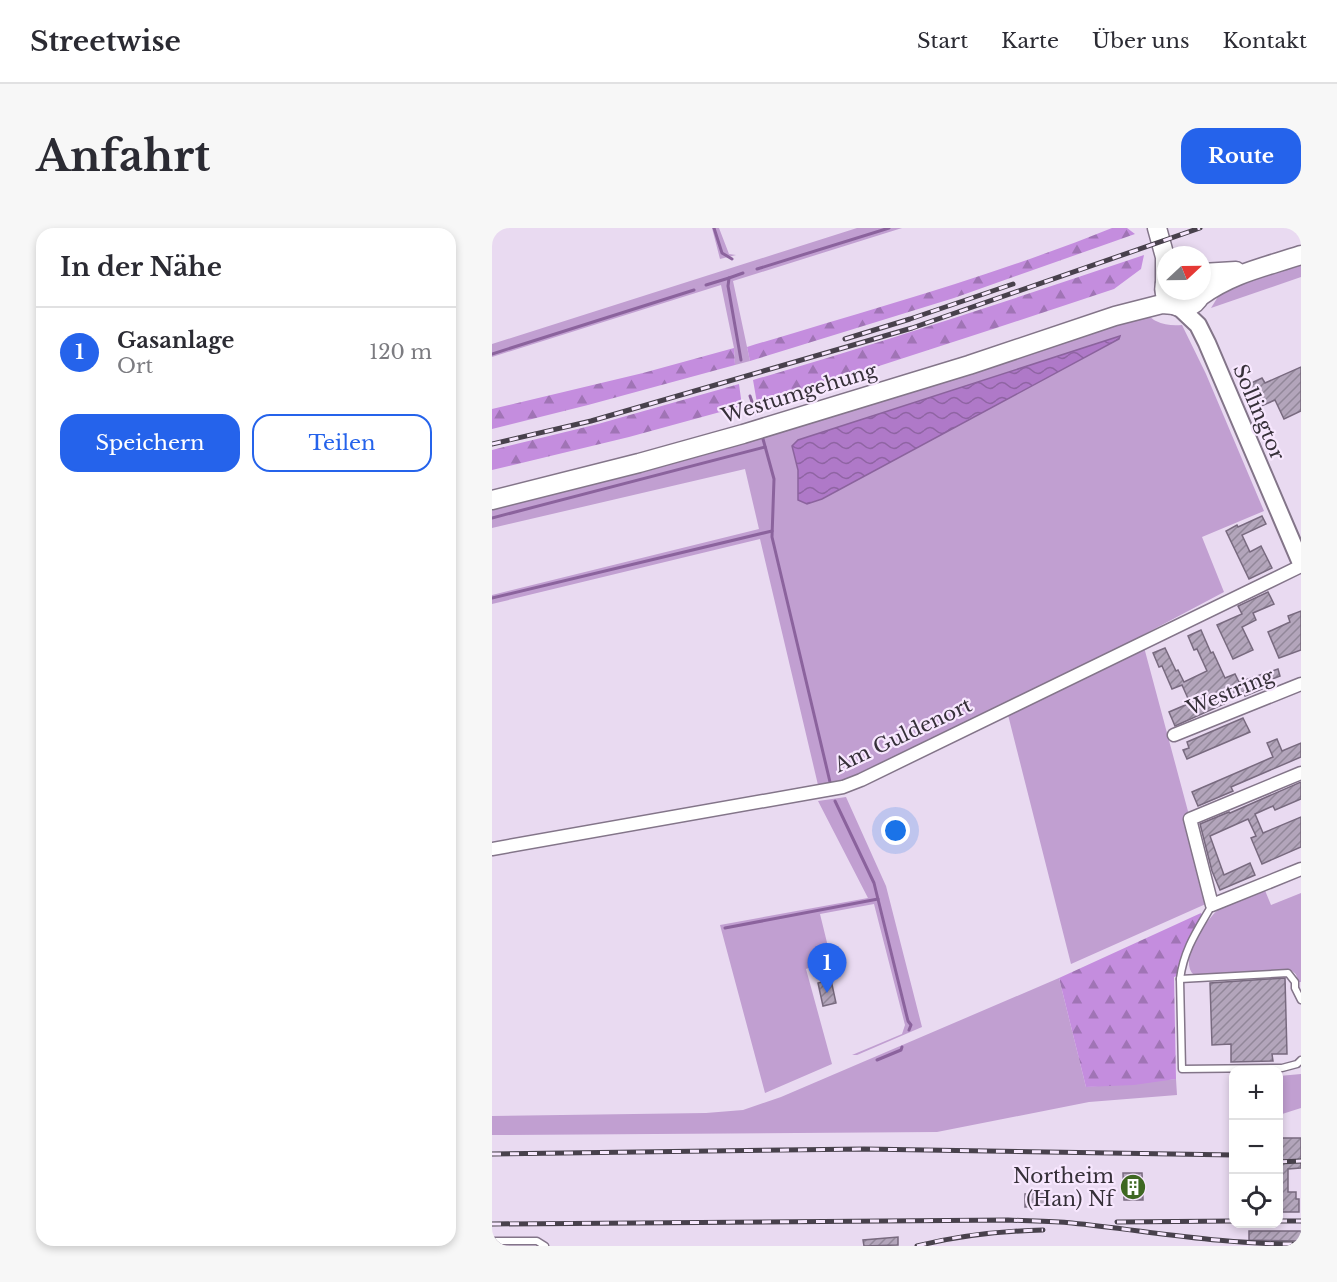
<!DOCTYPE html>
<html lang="de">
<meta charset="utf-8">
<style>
body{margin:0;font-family:"Libre Baskerville",serif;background:#f7f7f7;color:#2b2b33}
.controls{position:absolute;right:18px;bottom:18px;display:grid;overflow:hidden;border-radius:12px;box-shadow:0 3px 9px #0003}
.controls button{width:54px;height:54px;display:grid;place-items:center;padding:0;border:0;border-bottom:2px solid #e1e1e2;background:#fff;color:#2b2b33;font:30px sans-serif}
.compass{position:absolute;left:665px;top:18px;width:54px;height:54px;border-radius:50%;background:#fff;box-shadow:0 3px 9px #0003;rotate:68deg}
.you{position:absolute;left:404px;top:603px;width:21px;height:21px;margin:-15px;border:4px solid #fff;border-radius:50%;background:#1a73e8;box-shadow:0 0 0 9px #1a73e833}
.badge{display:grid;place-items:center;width:39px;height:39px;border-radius:50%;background:#2563eb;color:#fff;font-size:20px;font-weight:700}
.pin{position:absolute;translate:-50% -50px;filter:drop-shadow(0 2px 3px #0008)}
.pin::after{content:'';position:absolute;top:32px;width:21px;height:18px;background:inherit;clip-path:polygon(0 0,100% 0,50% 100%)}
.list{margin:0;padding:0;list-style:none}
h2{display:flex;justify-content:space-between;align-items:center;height:78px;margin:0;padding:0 24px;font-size:26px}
h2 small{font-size:20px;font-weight:400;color:#7c7c81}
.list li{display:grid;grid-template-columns:39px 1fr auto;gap:18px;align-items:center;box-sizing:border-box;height:90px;padding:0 24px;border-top:2px solid #e1e1e2}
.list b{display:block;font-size:22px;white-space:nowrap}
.list p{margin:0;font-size:20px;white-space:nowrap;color:#7c7c81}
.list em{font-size:20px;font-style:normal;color:#7c7c81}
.actions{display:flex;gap:12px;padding:18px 24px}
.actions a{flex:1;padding:14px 0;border:2px solid #2563eb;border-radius:18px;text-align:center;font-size:21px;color:#2563eb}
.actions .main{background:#2563eb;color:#fff}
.icon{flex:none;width:33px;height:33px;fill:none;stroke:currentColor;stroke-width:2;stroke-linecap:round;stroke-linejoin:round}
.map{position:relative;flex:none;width:809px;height:1018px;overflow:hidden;border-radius:18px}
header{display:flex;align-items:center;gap:36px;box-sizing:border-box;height:84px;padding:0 30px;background:#fff;border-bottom:2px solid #e1e1e2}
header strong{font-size:28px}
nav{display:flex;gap:33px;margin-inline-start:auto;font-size:21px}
.intro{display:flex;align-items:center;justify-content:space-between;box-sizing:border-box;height:144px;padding:0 36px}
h1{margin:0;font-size:42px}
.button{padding:15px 27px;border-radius:18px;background:#2563eb;color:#fff;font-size:21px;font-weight:700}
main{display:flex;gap:36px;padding:0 36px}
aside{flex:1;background:#fff;border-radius:18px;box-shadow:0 3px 9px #0003}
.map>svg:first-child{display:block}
.green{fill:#c19fd1}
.forest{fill:url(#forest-firs)}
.water{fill:url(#water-waves);stroke:#8b639d;stroke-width:1.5}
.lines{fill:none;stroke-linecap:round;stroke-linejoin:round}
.stream{stroke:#8b639d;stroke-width:3}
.building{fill:url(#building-hatch);stroke:#786a7f;stroke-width:1.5}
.lane-casing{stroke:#837589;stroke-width:9}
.street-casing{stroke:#837589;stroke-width:15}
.secondary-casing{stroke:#837589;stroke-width:20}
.primary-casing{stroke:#837589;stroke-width:21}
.lane{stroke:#fff;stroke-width:6}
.street{stroke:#fff;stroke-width:12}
.secondary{stroke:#fff;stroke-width:16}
.primary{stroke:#fff;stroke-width:18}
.rail-casing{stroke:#48414c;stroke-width:5}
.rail{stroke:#f7e7fe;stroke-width:3;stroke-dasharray:9;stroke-linecap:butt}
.labels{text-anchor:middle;stroke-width:4.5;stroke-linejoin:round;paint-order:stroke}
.street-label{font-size:20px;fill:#363039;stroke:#f7e7fe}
.poi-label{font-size:20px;fill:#363039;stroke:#f7e7fe;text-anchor:end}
</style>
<header>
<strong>Streetwise</strong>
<nav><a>Start</a><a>Karte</a><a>Über uns</a><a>Kontakt</a></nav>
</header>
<div class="intro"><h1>Anfahrt</h1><a class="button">Route</a></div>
<main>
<aside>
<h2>In der Nähe<small></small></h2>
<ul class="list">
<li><span class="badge">1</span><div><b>Gasanlage</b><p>Ort</p></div><em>120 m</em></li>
</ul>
<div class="actions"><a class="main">Speichern</a><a>Teilen</a></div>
</aside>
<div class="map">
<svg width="809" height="1018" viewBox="0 0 809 1018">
<defs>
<pattern id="forest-firs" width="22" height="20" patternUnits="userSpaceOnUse" patternTransform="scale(1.5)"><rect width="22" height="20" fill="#c48dde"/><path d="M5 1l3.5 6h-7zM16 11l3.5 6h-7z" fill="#a074b5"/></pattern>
<pattern id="water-waves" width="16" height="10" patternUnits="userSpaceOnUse" patternTransform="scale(1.5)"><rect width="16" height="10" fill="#af79c8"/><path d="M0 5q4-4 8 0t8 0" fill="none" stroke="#8f64a3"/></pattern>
<pattern id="building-hatch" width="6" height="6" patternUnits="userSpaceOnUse" patternTransform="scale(1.5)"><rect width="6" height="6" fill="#b3a5bb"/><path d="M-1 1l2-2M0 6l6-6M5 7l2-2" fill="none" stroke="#928799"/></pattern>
</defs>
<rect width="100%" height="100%" fill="#e9daf1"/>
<g class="green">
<path d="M220 0H227L237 26 244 27 228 31Z"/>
<path d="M365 0H410L241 53 258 133 243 137 242 120 229 57 0 129V116Z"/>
<path d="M809 34V49L719 80 732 59Z"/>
<path d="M650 87C658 87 658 90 664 93 672 97 681 98 690 97L714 146 772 283 710 309 732 364 649 408 697 587 716 675 579 736 513 475 360 550 345 554 326 557 268 311 0 376V367L267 301 253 241 0 300V280Z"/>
<path d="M354 569 394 658 430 799 365 827H360L410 806 413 797 382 676 328 686 339 731 314 741 340 836 273 865 228 697 376 670 326 573Z"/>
<path d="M772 660 779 677 809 665V754H806C805 747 804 745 798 742L702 747C685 733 715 690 729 679 736 673 762 664 772 660Z"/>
<path d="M567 750 594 859 684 851 685 867 597 874 445 904 0 907V888L214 885 251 882 289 869Z"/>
<path d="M809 846V880L787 887V848Z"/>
</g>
<g class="forest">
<path d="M620 0H635L643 6 462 70 258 133 255 119C377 82 501 48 620 0Z"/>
<path d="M652 27 649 41 622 61 498 102 350 150 265 175 261 152C392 114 522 71 652 27Z"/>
<path d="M242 120 243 137 96 177 0 201V181L151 145Z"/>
<path d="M247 156 250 178 137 209 0 242V222L106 196Z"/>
<path d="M709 685 710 687C698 708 689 724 685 748L682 749 684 851 642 857 594 859 567 750Z"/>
</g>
<path class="water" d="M628 108 627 111 330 271 315 276 306 272V242L300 218 306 212Z"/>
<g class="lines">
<g class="stream">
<path d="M222 0 230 25 240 31"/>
<path d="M265 41 397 0"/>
<path d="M214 57 237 50"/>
<path d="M0 126 202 62"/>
<path d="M249 132 236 58 237 50 251 45"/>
<path d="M258 168 264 185"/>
<path d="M271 211 282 251 280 309 338 554"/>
<path d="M0 290 273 219"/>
<path d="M0 370 280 303"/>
<path d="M343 573 382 655 416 793 419 797 417 802"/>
<path d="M233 700 386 671"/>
<path d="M385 832 409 822 410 819"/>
</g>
</g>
<g class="building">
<path d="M809 139V183L792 191 783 172 767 179 757 156 770 150 773 155Z"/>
<path d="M770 288 774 296 750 307 758 324 769 318 780 340 757 351 734 303 745 297 746 299Z"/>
<path d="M776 364 782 376 761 385 764 392 750 399 761 422 741 431 725 397 750 386 746 378Z"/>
<path d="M809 383V422L787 430 776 404 798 394 796 388Z"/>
<path d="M709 402 719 425 721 424 733 450 743 446 747 454 786 441 788 448 768 456 770 461 753 468 751 464 730 472 732 476 683 498 677 484 698 475 690 457 680 461 670 438 667 439 661 425 673 420 684 443 686 442 692 454 715 443 705 421 702 422 696 408Z"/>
<path d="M751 490 758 504 695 531 691 522 697 520 695 514Z"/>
<path d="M785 511 790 523 809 515V529L739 559 741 563 706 578 700 564 781 529 775 515Z"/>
<path d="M809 554V571L783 582 781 578 763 586 771 605 809 589V619L770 636 759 610 764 608 756 591 718 608 732 647 758 635 763 647 728 662 720 643 708 596 737 584 738 585Z"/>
<path d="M793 750 795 826H780L781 833 739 834V816L720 817 718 755Z"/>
<path d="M339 752 344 775 331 778 326 755Z"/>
<path d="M786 910H809V940L796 941V964H804V971H807V984H786Z"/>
<path d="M631 945H650L651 972H632Z"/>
<path d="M557 965 558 978 533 979V966Z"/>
<path d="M757 1003H809V1013L757 1012Z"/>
<path d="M406 1009V1017L372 1018 371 1012Z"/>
</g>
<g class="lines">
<g class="lane-casing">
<g id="lane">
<path d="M720 677C705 703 692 721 688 751L690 841 790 840 805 836 809 832"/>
<path d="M688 751 796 745 803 754V760L809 772"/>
<path d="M0 1013H45L53 1018"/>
</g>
</g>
<g class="street-casing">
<g id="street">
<path d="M682 507 809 456"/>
<path d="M809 545 698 591 720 677 809 641"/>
<path d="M0 621 351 559 369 552 809 338"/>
</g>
</g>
<g class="secondary-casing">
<path id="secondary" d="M687 79 706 97 715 115 809 335"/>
</g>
<g class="primary-casing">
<g id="primary">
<path d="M665 0 673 29V54"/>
<path d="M710 45 744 43"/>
<path d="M674 52C664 79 702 92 710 63"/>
<path d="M709 68C741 45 773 39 809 27"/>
<path d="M0 272 147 235 251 206 477 137 623 88 670 76 682 77"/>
</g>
</g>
<use href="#lane" class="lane"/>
<use href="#street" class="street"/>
<use href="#secondary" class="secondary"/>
<use href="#primary" class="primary"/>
<g class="rail-casing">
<g id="rail">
<path d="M353 111 418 91 521 56"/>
<path d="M0 216 99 193 420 100 708 0"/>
<path d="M0 926 372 921 742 927"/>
<path d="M786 934 809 933"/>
<path d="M786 993H809"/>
<path d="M625 994 742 993"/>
<path d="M0 996 516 992C537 993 559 993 580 995 657 1003 732 1017 809 1016"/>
<path d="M425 1018C469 1007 506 1003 551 1002"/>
</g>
</g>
<use href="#rail" class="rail"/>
</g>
<defs>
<g id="building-disc" transform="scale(1.35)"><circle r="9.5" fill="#3f6823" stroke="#f7e7fe"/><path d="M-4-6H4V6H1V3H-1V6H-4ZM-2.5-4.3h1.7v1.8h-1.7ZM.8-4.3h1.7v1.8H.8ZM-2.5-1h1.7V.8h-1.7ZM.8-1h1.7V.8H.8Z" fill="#fff"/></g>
</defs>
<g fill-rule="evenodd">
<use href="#building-disc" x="641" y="959"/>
</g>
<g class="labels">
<g class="street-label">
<text transform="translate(307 165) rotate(-17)" y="7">Westumgehung</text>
<text transform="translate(767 184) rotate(67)" y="7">Sollingtor</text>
<text transform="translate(738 464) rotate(-22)" y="7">Westring</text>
<text transform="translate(411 507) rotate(-25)" y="7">Am Guldenort</text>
</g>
<g class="poi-label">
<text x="622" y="955">Northeim<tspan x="622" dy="23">(Han) Nf</tspan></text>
</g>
</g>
</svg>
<div class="controls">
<button>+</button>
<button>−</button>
<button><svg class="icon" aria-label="locate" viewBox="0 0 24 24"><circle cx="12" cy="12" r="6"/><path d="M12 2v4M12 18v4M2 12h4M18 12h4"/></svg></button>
</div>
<svg class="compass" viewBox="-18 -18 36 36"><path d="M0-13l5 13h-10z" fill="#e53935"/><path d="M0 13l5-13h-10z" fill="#7c7c81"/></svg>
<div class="you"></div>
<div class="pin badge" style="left:335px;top:765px">1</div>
</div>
</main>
